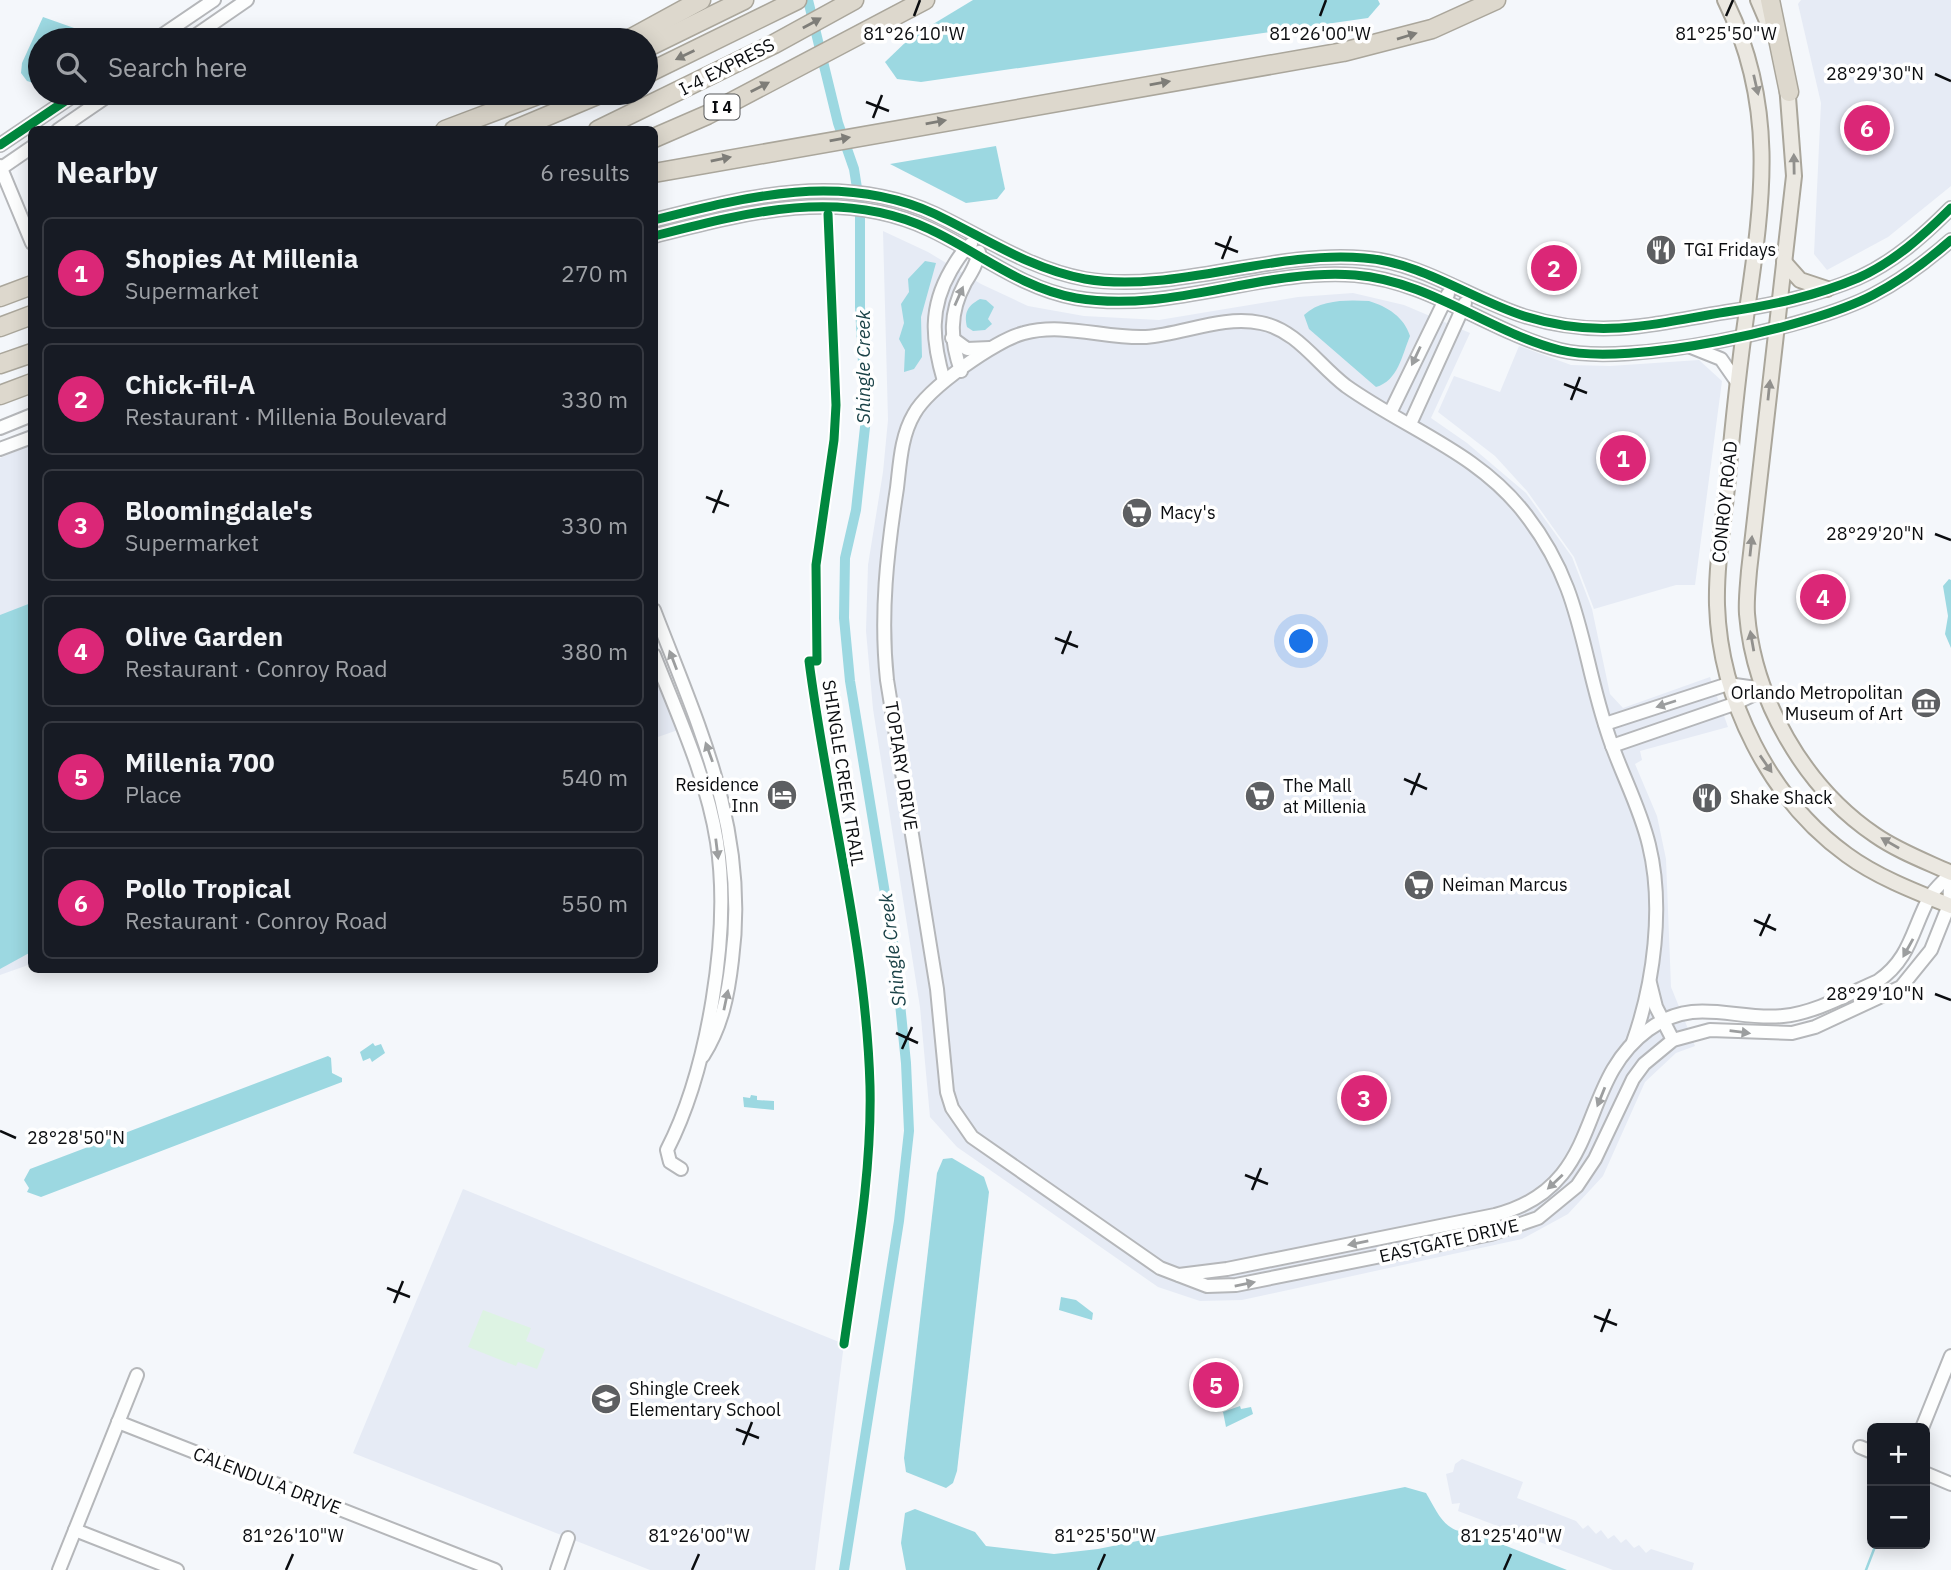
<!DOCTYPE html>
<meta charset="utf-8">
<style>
body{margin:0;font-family:"IBM Plex Sans",sans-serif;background:#242831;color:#f1f3f6}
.controls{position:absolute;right:21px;bottom:21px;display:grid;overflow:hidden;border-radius:10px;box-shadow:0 4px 18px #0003}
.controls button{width:63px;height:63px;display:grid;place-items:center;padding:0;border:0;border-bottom:2px solid #363941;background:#171b24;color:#f1f3f6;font:35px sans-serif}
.you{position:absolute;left:1302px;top:642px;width:24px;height:24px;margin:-18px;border:5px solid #fff;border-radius:50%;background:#1a73e8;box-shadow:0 0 0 10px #1a73e833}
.badge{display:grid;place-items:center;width:46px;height:46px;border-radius:50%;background:#db2777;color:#fff;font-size:23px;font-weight:700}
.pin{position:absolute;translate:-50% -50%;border:4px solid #fff;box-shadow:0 2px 7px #0006}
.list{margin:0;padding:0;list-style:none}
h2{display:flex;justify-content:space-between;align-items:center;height:91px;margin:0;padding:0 28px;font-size:30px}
h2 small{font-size:23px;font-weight:400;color:#9ea1a6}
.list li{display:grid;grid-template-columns:46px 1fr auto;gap:21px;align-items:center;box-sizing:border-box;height:112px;margin:0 14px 14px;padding:0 14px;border:2px solid #363941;border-radius:10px}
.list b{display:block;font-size:26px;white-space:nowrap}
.list p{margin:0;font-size:23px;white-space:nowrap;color:#9ea1a6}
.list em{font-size:23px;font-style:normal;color:#9ea1a6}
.icon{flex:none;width:38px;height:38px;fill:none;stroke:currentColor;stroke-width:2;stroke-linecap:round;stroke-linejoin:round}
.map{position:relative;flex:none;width:1951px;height:1570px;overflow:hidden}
.search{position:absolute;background:#171b24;box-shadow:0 4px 18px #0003;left:28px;top:28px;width:630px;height:77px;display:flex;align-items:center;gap:18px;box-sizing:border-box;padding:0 24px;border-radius:38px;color:#9ea1a6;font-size:26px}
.panel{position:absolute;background:#171b24;box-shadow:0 4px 18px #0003;left:28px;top:126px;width:630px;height:847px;border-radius:10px}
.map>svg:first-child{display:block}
.built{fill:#e6ebf5}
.green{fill:#ddf3e3}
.water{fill:#9cd8e1}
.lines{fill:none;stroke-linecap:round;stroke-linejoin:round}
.stream{stroke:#9cd8e1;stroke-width:2.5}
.canal{stroke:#9cd8e1;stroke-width:10}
.minor-casing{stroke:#b5b7ba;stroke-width:16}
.major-casing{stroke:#aaa69b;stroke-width:18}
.highway-casing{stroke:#aaa69b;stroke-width:21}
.minor{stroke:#fdfefe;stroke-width:12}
.major{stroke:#ebe8e1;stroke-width:14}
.highway{stroke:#ddd8cd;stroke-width:18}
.cycleway-casing{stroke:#fff;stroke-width:13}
.cycleway{stroke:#00873e;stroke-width:9}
.oneway{fill:#7e7d78}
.oneway2{fill:#91908d}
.oneway3{fill:#9c9e9f}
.ticks{fill:none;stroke:#0b0d10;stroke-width:2.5}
.labels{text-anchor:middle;stroke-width:7;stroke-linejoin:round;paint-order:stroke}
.shield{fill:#fff;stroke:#545658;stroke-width:2}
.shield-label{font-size:16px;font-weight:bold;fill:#0b0d10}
.street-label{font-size:18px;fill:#0b0d10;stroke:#fff}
.poi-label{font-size:18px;fill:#0b0d10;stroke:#fff;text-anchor:start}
.water-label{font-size:19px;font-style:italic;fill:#1a4247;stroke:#fff}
.ticks-label{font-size:18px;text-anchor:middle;fill:#0b0d10;stroke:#fff;stroke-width:7;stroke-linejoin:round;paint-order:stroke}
</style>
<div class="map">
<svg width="1951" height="1570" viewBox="0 0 1951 1570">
<rect width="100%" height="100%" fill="#f4f7fb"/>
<g class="built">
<path d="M1801 0H1951V186L1888 237 1827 270 1814 254 1821 103 1798 4Z"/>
<path d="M883 231 928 252 981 284 1028 306 1084 316 1159 320 1298 297 1353 293 1404 305 1470 333 1431 418 1467 443 1526 493 1572 557 1592 609 1610 694 1623 708 1710 677 1728 727 1640 751 1642 760 1635 764 1657 816 1666 859 1671 987 1695 1046 1676 1053 1645 1082 1603 1176 1568 1214 1522 1239 1242 1300 1200 1301 1158 1287 957 1147 930 1117 920 1007 873 709 866 631 868 565 883 472 888 420Z"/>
<path d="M1519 346 1571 365 1610 366 1699 360 1722 381 1695 585H1676L1594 609 1574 557 1527 491 1495 456 1438 412 1454 376 1500 392Z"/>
<path d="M31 445V964L0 975V458Z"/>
<path d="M654 670 678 730 655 738H654Z"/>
<path d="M463 1189 844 1344 815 1570H650L353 1453Z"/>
<path d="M1462 1459 1523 1482 1517 1498 1576 1521 1583 1529 1588 1525 1596 1534 1601 1530 1608 1539 1614 1535 1621 1543 1626 1539 1634 1548 1639 1545 1646 1553 1651 1549 1694 1563 1692 1570H1613L1458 1511 1460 1503 1452 1504 1446 1474 1453 1472 1455 1464Z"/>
</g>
<path class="green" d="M483 1310 531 1328 526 1341 545 1349 537 1369 518 1362 516 1366 468 1347Z"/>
<g class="water">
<path d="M973 0H1378L1380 4 1368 18 921 82 897 79 885 62 910 38Z"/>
<path d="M43 17 91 34 94 40H40V85L27 81 21 73 22 63Z"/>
<path d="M996 146 1005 189 997 199 966 203 890 164Z"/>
<path d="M925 261 936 263 921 317 922 357 914 369 904 372 905 350 899 339 904 323 901 304 909 292 908 279Z"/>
<path d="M980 299 986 300 994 307 988 319 992 324 985 330 973 331 967 327C964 313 967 306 980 299Z"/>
<path d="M1369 301C1388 307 1404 317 1410 336 1402 355 1398 381 1376 387L1309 329 1304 315C1321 299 1348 300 1369 301Z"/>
<path d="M1949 579 1951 580V648L1945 634 1948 616 1943 586Z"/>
<path d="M31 603V952L0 969V615Z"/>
<path d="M373 1043 375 1046 381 1044 385 1053 372 1062 370 1058 363 1061 360 1052Z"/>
<path d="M328 1056 331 1058 332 1073 342 1078V1082L41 1197 27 1192 29 1188 24 1180 30 1169Z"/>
<path d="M751 1095 757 1096V1100L774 1101V1110L744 1107 743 1097 750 1098Z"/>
<path d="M952 1158 984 1177 989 1192 957 1471 953 1483 946 1488 906 1472 904 1458 937 1173 943 1159Z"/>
<path d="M1061 1297 1076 1300 1093 1313 1092 1320 1059 1310Z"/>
<path d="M1240 1406 1241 1409 1251 1407 1253 1414 1226 1427 1223 1412Z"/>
<path d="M1405 1487 1426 1493C1438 1513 1445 1534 1471 1532L1567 1570H906L901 1543 905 1513 915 1509 975 1532 986 1546 1054 1554 1098 1549Z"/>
</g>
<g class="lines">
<path class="stream" d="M1866 1570 1876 1544"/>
<path class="canal" d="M808 0 838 123 854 169 860 207V307L866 418 856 510 845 558 844 618 850 681 895 954 906 1063 909 1131 899 1221 844 1570"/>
<g class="minor-casing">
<g id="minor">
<path d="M155 40 214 0"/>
<path d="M189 40 247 0"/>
<path d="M58 130 112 93"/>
<path d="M0 145 77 93"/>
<path d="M0 166 32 243"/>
<path d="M0 169 32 147"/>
<path d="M654 220C748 196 843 172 935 214 985 238 1030 269 1085 279 1173 294 1272 250 1364 258 1421 262 1471 299 1524 316 1602 340 1650 324 1726 312 1772 305 1816 296 1858 278 1894 262 1924 235 1951 208"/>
<path d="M654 236C744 213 840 187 929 229 979 252 1020 288 1076 298 1171 314 1261 268 1355 275 1430 281 1489 332 1560 350 1629 367 1810 328 1873 295 1902 280 1927 261 1951 240"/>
<path d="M952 338 967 349 990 348"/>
<path d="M1691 347 1721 359 1737 382"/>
<path d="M961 371C950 339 949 313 965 283 971 273 977 264 979 252"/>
<path d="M944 381C932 340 929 308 951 270 957 260 962 251 971 244"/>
<path d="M1390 413 1448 294"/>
<path d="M1410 424 1465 303"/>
<path d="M0 428 32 415"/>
<path d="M0 449 32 437"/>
<path d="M654 610C699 727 749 831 732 960 728 995 722 1026 703 1056"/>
<path d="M654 655C678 716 707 778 717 842 731 932 708 1070 667 1150L670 1162 681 1169"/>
<path d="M1605 724 1728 684 1763 689"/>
<path d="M1612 746 1734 704 1763 690"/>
<path d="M1650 983 1656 1007 1673 1040"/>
<path d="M1633 1042C1654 983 1664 906 1649 845 1640 807 1621 773 1609 737 1580 653 1584 590 1526 515 1479 453 1408 430 1346 386 1318 365 1297 330 1261 323 1223 315 1184 334 1146 337 1106 339 1064 322 1024 333 996 340 928 388 914 414 901 436 900 463 897 488 887 553 880 614 887 680L937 989 947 1092 952 1108 972 1137 1160 1268 1207 1286 1236 1285 1491 1234 1538 1218 1577 1186 1595 1159 1633 1079 1644 1064 1673 1040 1710 1030 1792 1033 1815 1027 1901 987 1931 950 1949 905 1951 873"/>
<path d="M1179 1275 1227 1269 1495 1215C1607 1186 1574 1084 1648 1030 1694 995 1734 1021 1783 1016 1815 1013 1848 994 1878 981 1910 959 1912 930 1929 898 1934 889 1944 881 1951 873"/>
<path d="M118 1422 495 1570"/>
<path d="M1922 1428 1951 1356"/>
<path d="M1860 1447 1872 1452"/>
<path d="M1925 1473 1951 1484"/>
<path d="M75 1530 177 1570"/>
<path d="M59 1570 137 1375"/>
<path d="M557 1570 568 1538"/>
</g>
</g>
<g class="major-casing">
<g id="major">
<path d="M1725 0C1777 105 1763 199 1747 310 1739 366 1733 422 1728 478 1724 520 1716 562 1717 605 1720 699 1769 799 1847 855 1877 877 1916 892 1951 906"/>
<path d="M1758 0 1770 28"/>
<path d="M1787 84 1794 176 1749 571C1748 585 1746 600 1747 614 1754 699 1804 787 1875 835 1898 851 1925 861 1951 873"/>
<path d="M1784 262 1800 280 1827 289"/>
</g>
</g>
<g class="highway-casing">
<g id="highway">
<path d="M1770 0 1789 92"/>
<path d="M628 40 701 0"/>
<path d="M646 48 744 0"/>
<path d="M646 74 797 0"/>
<path d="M445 130 543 93"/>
<path d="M514 130 602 93"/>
<path d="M598 130 774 44 854 0"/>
<path d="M654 138 707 115 925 0"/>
<path d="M654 173 1343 52 1432 29 1496 0"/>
<path d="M0 297 32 285"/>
<path d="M0 327 32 315"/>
<path d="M0 364 32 353"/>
<path d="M0 395 32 383"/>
</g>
</g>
<use href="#minor" class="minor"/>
<use href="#major" class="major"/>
<use href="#highway" class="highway"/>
<g class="cycleway-casing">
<g id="cycleway">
<path d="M0 145 77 93"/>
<path d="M828 214 836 405 834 440 816 565 817 661H809C827 802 866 943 870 1086 872 1172 856 1259 844 1344"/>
<path d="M654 220C748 196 843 172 935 214 985 238 1030 269 1085 279 1173 294 1272 250 1364 258 1421 262 1471 299 1524 316 1602 340 1650 324 1726 312 1772 305 1816 296 1858 278 1894 262 1924 235 1951 208"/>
<path d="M654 236C744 213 840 187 929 229 979 252 1020 288 1076 298 1171 314 1261 268 1355 275 1430 281 1489 332 1560 350 1629 367 1810 328 1873 295 1902 280 1927 261 1951 240"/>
</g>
</g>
<use href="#cycleway" class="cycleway"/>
</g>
<defs><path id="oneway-solid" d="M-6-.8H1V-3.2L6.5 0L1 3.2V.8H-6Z" transform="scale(1.75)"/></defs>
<g class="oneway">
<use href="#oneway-solid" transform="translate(812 23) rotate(-29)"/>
<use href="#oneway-solid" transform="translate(1407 36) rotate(-17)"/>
<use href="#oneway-solid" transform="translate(685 55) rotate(154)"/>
<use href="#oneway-solid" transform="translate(1160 83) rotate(-10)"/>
<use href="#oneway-solid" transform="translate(760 87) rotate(-27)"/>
<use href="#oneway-solid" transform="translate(936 122) rotate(-10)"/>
<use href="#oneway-solid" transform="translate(840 139) rotate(-10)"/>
<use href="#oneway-solid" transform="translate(721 159) rotate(-12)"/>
</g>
<g class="oneway2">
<use href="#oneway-solid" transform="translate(1756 85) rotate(77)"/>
<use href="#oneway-solid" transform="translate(1794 164) rotate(-91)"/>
<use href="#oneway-solid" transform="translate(1769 390) rotate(-84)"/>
<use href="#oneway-solid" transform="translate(1751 546) rotate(-84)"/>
<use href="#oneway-solid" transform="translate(1752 641) rotate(-100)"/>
<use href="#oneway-solid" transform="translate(1766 764) rotate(55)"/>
<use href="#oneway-solid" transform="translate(1890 843) rotate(-150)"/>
</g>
<g class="oneway3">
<use href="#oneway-solid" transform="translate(959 296) rotate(-66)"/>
<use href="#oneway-solid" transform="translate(1416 356) rotate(115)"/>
<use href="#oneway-solid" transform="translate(673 660) rotate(-111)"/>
<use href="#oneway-solid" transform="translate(1666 704) rotate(162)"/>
<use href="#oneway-solid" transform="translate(709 752) rotate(-110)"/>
<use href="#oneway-solid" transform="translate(717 849) rotate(83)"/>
<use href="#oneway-solid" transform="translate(1908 948) rotate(119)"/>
<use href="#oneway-solid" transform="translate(726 1000) rotate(-78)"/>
<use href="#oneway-solid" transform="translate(1740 1032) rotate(7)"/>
<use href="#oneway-solid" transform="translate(1601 1097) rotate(112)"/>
<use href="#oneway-solid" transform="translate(1555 1182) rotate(137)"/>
<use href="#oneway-solid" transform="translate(1358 1243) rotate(169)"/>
<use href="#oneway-solid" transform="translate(1245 1284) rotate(-11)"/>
</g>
<path class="ticks" d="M914 16 920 0M1320 16 1326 0M1726 16 1733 0M1935 74 1951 81M866 102 889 111M873 118 882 95M1215 243 1238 252M1222 259 1231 236M1564 384 1587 393M1571 400 1580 377M706 497 729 506M713 513 722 490M1935 534 1951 540M1055 638 1078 647M1062 654 1071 631M1404 779 1427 789M1411 795 1420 773M1754 920 1776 930M1760 936 1770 914M1935 994 1951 1000M896 1033 918 1043M902 1049 912 1027M0 1131 16 1138M1245 1175 1268 1184M1252 1190 1261 1168M387 1288 410 1297M394 1303 403 1281M1594 1316 1617 1325M1601 1332 1610 1309M736 1429 759 1438M743 1445 752 1422M286 1570 293 1554M692 1570 699 1554M1098 1570 1105 1554M1504 1570 1511 1554"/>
<defs>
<g id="restaurant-disc" transform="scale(1.575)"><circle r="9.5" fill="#5d5f62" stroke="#fff"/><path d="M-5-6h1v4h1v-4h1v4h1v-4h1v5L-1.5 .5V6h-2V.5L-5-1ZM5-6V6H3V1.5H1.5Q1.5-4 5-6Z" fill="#fff"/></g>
<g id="supermarket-disc" transform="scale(1.575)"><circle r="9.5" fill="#5d5f62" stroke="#fff"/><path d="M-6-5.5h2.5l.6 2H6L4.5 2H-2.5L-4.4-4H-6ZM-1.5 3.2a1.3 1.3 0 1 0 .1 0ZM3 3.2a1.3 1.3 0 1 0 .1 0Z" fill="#fff"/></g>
<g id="museum-disc" transform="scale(1.575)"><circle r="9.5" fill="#5d5f62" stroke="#fff"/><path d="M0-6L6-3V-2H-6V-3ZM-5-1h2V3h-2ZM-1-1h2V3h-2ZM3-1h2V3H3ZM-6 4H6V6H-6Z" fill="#fff"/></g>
<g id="hotel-disc" transform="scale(1.575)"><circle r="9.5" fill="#5d5f62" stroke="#fff"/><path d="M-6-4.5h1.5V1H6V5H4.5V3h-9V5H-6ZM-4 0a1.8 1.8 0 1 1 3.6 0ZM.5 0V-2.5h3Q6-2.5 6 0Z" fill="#fff"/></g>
<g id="school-disc" transform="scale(1.575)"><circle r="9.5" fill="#5d5f62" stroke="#fff"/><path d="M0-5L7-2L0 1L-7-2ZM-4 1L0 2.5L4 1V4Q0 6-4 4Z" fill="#fff"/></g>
</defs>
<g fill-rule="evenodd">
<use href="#restaurant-disc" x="1661" y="250"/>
<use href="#supermarket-disc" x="1137" y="513"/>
<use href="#museum-disc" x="1926" y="703"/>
<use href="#hotel-disc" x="782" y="795"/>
<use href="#supermarket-disc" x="1260" y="796"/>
<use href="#restaurant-disc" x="1707" y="798"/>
<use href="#supermarket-disc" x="1419" y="885"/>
<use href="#school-disc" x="606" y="1399"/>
</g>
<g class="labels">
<rect class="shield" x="704.5" y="94.5" width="35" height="25" rx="5"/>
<g class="shield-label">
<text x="722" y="113">I 4</text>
</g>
<g class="street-label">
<text transform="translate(727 67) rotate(-27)" y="6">I-4 EXPRESS</text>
<text transform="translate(1725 502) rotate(-84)" y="6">CONROY ROAD</text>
<text transform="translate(901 766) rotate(81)" y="6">TOPIARY DRIVE</text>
<text transform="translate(843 773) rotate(81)" y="6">SHINGLE CREEK TRAIL</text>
<text transform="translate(1449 1241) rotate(-13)" y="6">EASTGATE DRIVE</text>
<text transform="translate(267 1481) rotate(21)" y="6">CALENDULA DRIVE</text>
</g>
<g class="poi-label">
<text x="1684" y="256">TGI Fridays</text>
<text x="1160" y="519">Macy's</text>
<text x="1903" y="699" text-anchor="end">Orlando Metropolitan<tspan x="1903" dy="21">Museum of Art</tspan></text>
<text x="759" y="791" text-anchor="end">Residence<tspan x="759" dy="21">Inn</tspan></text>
<text x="1283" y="792">The Mall<tspan x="1283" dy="21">at Millenia</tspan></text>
<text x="1730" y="804">Shake Shack</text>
<text x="1442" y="891">Neiman Marcus</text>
<text x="629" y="1395">Shingle Creek<tspan x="629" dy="21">Elementary School</tspan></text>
</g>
<g class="water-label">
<text transform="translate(863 367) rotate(-90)" y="7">Shingle Creek</text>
<text transform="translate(892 950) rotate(-97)" y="7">Shingle Creek</text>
</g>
</g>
<g class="ticks-label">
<text x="914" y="40">81°26'10"W</text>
<text x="1320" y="40">81°26'00"W</text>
<text x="1726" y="40">81°25'50"W</text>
<text x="1875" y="80">28°29'30"N</text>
<text x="1875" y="540">28°29'20"N</text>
<text x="1875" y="1000">28°29'10"N</text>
<text x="76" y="1144">28°28'50"N</text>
<text x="293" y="1542">81°26'10"W</text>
<text x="699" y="1542">81°26'00"W</text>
<text x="1105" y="1542">81°25'50"W</text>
<text x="1511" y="1542">81°25'40"W</text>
</g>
</svg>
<div class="controls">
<button>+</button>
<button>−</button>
</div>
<div class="you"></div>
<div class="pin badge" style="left:1623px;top:458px">1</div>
<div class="pin badge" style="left:1554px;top:268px">2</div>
<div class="pin badge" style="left:1364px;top:1098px">3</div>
<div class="pin badge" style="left:1823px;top:597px">4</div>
<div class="pin badge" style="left:1216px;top:1385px">5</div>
<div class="pin badge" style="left:1867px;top:128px">6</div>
<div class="search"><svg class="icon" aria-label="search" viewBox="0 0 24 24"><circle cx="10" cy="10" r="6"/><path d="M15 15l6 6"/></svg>Search here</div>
<section class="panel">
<h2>Nearby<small>6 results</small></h2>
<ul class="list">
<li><span class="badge">1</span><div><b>Shopies At Millenia</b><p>Supermarket</p></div><em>270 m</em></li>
<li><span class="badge">2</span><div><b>Chick-fil-A</b><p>Restaurant · Millenia Boulevard</p></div><em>330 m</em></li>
<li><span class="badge">3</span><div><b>Bloomingdale's</b><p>Supermarket</p></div><em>330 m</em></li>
<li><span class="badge">4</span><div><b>Olive Garden</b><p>Restaurant · Conroy Road</p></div><em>380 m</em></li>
<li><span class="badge">5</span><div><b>Millenia 700</b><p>Place</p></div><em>540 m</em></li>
<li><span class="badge">6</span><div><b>Pollo Tropical</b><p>Restaurant · Conroy Road</p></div><em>550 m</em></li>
</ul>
</section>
</div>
